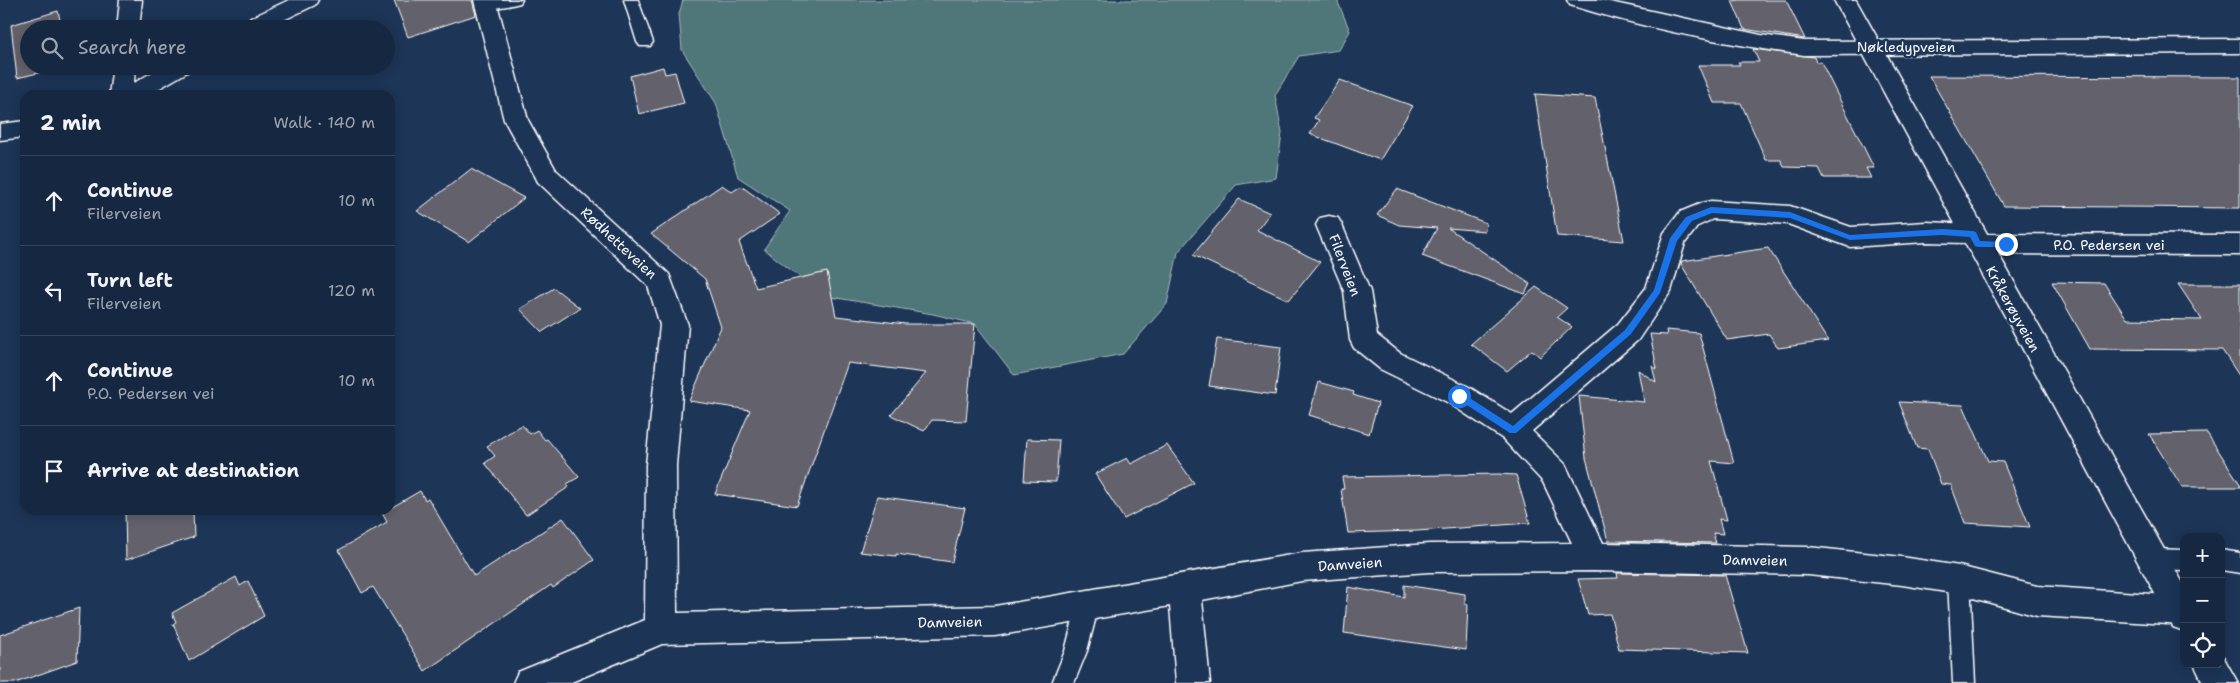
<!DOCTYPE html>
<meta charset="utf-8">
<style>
body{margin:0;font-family:"Shantell Sans",sans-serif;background:#1f3048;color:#f1f3f6}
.controls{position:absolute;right:15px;bottom:15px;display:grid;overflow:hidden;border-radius:10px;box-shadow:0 2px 12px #0003}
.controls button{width:45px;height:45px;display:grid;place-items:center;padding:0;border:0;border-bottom:1px solid #35445a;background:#162841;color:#f1f3f6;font:25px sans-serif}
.stop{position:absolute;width:15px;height:15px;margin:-11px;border:4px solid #1a73e8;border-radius:50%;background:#fff}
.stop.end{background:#1a73e8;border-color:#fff;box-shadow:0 1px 5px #0008}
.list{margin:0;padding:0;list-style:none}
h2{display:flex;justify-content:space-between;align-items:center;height:65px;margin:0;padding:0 20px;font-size:21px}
h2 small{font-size:16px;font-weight:400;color:#9ea6b1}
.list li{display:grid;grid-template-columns:32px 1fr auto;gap:15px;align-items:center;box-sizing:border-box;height:90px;padding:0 20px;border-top:1px solid #35445a}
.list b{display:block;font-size:19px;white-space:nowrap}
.list p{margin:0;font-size:16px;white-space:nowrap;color:#9ea6b1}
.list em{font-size:16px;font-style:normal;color:#9ea6b1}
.icon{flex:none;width:28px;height:28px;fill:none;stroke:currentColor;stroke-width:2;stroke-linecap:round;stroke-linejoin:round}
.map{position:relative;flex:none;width:2240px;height:683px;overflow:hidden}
.search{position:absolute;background:#162841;box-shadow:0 2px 12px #0003;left:20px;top:20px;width:375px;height:55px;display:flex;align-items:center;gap:12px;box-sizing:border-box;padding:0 18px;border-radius:28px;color:#9ea6b1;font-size:19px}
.panel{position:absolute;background:#162841;box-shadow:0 2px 12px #0003;left:20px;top:90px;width:375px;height:425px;border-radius:15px}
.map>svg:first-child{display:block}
.green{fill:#4f7679;stroke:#a7babc}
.building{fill:#63626c;stroke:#fff}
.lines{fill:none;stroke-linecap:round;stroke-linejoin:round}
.service-casing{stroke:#fff;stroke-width:3}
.minor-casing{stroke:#fff;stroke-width:3}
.primary-casing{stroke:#fff;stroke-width:3}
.service{fill:#1d3557;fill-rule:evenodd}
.minor{fill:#1d3557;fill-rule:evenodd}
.primary{fill:#1d3557;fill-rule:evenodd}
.route{fill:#1a73e8}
.labels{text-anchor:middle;stroke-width:5;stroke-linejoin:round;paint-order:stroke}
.street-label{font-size:14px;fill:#fff;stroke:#1d3557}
</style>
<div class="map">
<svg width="2240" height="683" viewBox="0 0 2240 683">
<rect width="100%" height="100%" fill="#1d3557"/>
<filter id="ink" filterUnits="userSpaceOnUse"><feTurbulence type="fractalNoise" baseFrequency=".02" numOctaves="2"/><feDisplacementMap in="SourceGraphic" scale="10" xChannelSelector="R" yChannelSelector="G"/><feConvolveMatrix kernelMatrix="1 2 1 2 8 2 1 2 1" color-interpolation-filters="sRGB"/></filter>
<g filter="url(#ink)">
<path class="green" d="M683 0H1337L1350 31 1339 50 1299 56 1275 95 1282 133 1276 178 1236 185 1178 252 1167 304 1123 354 1014 375 975 324 933 314 831 297 827 272 801 278 764 249 790 211 738 177 716 103 682 50 679 14Z"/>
<g class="building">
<path d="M394 0H472L476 15 408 37Z"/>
<path d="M1740 0H1786L1805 39 1744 29 1732 1Z"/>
<path d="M58 11 62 29H29V66H59V68L17 78 11 25Z"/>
<path d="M1753 49 1814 57 1816 62H1821L1874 168H1866L1871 178H1824L1819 168 1784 167 1781 160H1766L1741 103H1714L1698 65H1740L1738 62H1759Z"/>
<path d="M663 67 665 74 675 72 684 103 639 114 630 76Z"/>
<path d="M1929 76 2240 77V208L2004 206Z"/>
<path d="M1340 80 1413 106 1380 160 1310 134 1319 120 1314 118Z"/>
<path d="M1535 94 1595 98 1624 241 1557 236Z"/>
<path d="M471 169 524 198 469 242 417 211Z"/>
<path d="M722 185 732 192 741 186 780 214 739 242 756 288 827 272 836 316 906 324H975L966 421 932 420 924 431 891 415 926 373 848 363 797 506 715 494 750 410 689 401 721 327 705 279 651 234Z"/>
<path d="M1397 189 1486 223 1485 231 1448 228 1530 284 1525 294 1422 256 1437 228 1399 225 1377 215Z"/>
<path d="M1239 199 1270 213 1257 230 1320 262 1289 300 1193 255Z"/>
<path d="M1768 248 1793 286 1828 341 1778 348 1769 334 1727 340 1681 264 1682 261Z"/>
<path d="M2052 282 2104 283 2127 319 2202 320 2178 284H2240V377L2222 350 2090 349Z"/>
<path d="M1536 287 1567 308 1557 317 1572 327 1540 357 1532 350 1507 371 1471 344Z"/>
<path d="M554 288 580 308 542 332 520 309Z"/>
<path d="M1666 330 1699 333 1734 463 1711 461 1727 520 1719 519 1723 534 1713 533 1716 543 1608 541 1586 458 1579 396 1644 402 1638 370 1656 382 1652 366 1657 369 1650 334 1667 335Z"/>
<path d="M1217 339 1281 347 1275 395 1209 386Z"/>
<path d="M1319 382 1354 392 1353 395 1378 403 1369 434 1309 415Z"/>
<path d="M1899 402 1963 405 1988 461 2003 462 2030 527 1965 523 1951 485 1941 484 1928 449 1917 448Z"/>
<path d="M522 425 530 434 537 430 545 440 547 439 579 477 567 484 569 487 526 515 485 463 495 456 487 446Z"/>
<path d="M2207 433 2240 484V487H2182L2149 434Z"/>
<path d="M1027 439 1059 440 1056 482 1024 481Z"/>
<path d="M1167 445 1194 483 1124 519 1095 474 1127 458 1131 464Z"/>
<path d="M1499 474 1516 475 1530 523 1417 531 1348 533 1341 489H1344L1342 477Z"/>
<path d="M420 491 425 500 428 498 474 576 563 518 594 560 553 588 551 585 425 671 373 587 362 593 339 550 387 522 382 513Z"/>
<path d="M877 496 965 508 952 562 896 554V556L860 552Z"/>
<path d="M125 510H193L194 537 126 560Z"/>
<path d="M1617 573 1725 575 1748 653 1619 649 1610 614 1588 615 1578 579 1618 578Z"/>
<path d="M236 577 240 586 248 581 264 616 189 661 173 624 176 622 172 613Z"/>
<path d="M1404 585 1465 594V604H1468L1466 650 1344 633 1348 587 1404 597Z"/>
<path d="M79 608 77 661 15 683H0V635Z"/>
</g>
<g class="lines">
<g class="service-casing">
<g id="service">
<path d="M482 0H522L520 3C509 6 491 10 480 7L478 4Z"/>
<path d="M624 0H638L653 42 650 46H640L637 42Z"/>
<path d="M2152 549 2184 550V570L2152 569 2144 566 2141 559 2144 552Z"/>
<path d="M2221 550 2240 553V573L2221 570Z"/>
<path d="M1959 570 1967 573 1970 580 1975 683H1953L1948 580 1951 573Z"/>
<path d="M1088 595 1096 598 1099 605 1087 651 1074 683H1052L1065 651 1077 605 1080 598Z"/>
</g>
</g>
<g class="minor-casing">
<g id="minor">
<path d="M120 0H142L139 29H117Z"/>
<path d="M289 0H318L315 5 265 29H235L238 24Z"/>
<path d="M474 0H496L528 120 556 170 669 274 688 325 676 465 677 613 995 606 1302 553 1429 544 1572 543 1543 482 1503 439 1449 403 1380 369 1354 348 1350 340 1344 291 1316 225 1320 218 1329 216 1338 218 1342 225 1370 291 1377 335 1400 353 1469 387 1512 414 1618 324 1646 288 1664 233 1680 212 1702 203 1711 201 1790 206 1851 227 1926 222 1973 224 1982 227 1986 234 2240 235V255L1978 254 1969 251 1965 243 1926 242 1850 247 1788 224 1713 219 1698 226 1685 243 1671 291 1638 340 1532 431 1565 464 1603 543 1808 547 1902 557 1959 566 2037 586 2181 596 2184 597V625L2037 616 1959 594 1902 585 1808 575 1594 571 1429 572 1302 581 1202 600 1210 683H1176L1170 606 995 636 662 644 569 683H513L518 672 645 620 646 465 660 325 648 286 538 182 535 176 504 120Z"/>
<path d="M1567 0H1601L1761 35 1804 41 2240 39V53L1804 55C1726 44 1646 29 1570 5Z"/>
<path d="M113 66H135L134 83 163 66H192L189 71 148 95H109Z"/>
<path d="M25 121V137L0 140V124Z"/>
</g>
</g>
<g class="primary-casing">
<g id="primary">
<path d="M1834 0H1856L2184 585V631L2173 627Z"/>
<path d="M2221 653 2238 683H2203L2194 664H2221Z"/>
</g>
</g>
<use href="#service" class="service"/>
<use href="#minor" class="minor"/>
<use href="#primary" class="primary"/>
</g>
</g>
<path class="route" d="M1711 207 1790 212 1850 235 1942 229 1973 231 1976 232 1980 241 2006 242 2009 244 2006 247H1978L1975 246 1970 237 1942 235 1850 240 1790 218 1712 213 1692 221 1677 241 1660 293 1631 334 1516 433H1510L1456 398V393H1462L1513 426 1625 330 1654 290 1670 238 1686 217Z"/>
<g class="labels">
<g class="street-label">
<text x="1906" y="52">Nøkledypveien</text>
<text transform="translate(619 243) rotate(43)" y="5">Rødhetteveien</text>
<text x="2109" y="250">P.O. Pedersen vei</text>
<text transform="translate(1345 265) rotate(69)" y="5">Filerveien</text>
<text transform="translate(2013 309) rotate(61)" y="5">Kråkerøyveien</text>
<text transform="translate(1755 560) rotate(1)" y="5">Damveien</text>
<text transform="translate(1350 564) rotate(-4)" y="5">Damveien</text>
<text transform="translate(950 622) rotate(-1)" y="5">Damveien</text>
</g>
</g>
</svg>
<div class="controls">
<button>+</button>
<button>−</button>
<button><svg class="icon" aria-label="locate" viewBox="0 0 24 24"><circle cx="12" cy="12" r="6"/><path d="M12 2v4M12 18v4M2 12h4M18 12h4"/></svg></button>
</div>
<div class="stop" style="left:1459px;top:396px"></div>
<div class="stop end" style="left:2006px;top:244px"></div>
<div class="search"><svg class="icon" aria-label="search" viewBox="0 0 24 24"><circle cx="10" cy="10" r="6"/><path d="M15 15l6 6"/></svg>Search here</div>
<section class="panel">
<h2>2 min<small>Walk · 140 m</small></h2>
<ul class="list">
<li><svg class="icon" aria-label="ahead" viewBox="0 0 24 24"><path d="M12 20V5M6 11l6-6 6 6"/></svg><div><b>Continue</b><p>Filerveien</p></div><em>10 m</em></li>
<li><svg class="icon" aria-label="left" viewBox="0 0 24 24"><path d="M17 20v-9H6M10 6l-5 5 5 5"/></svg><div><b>Turn left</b><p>Filerveien</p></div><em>120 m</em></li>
<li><svg class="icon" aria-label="ahead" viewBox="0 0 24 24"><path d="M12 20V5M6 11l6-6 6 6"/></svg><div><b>Continue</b><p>P.O. Pedersen vei</p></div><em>10 m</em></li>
<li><svg class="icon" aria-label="arrive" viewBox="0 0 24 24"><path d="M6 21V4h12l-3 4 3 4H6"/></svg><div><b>Arrive at destination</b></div></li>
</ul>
</section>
</div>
